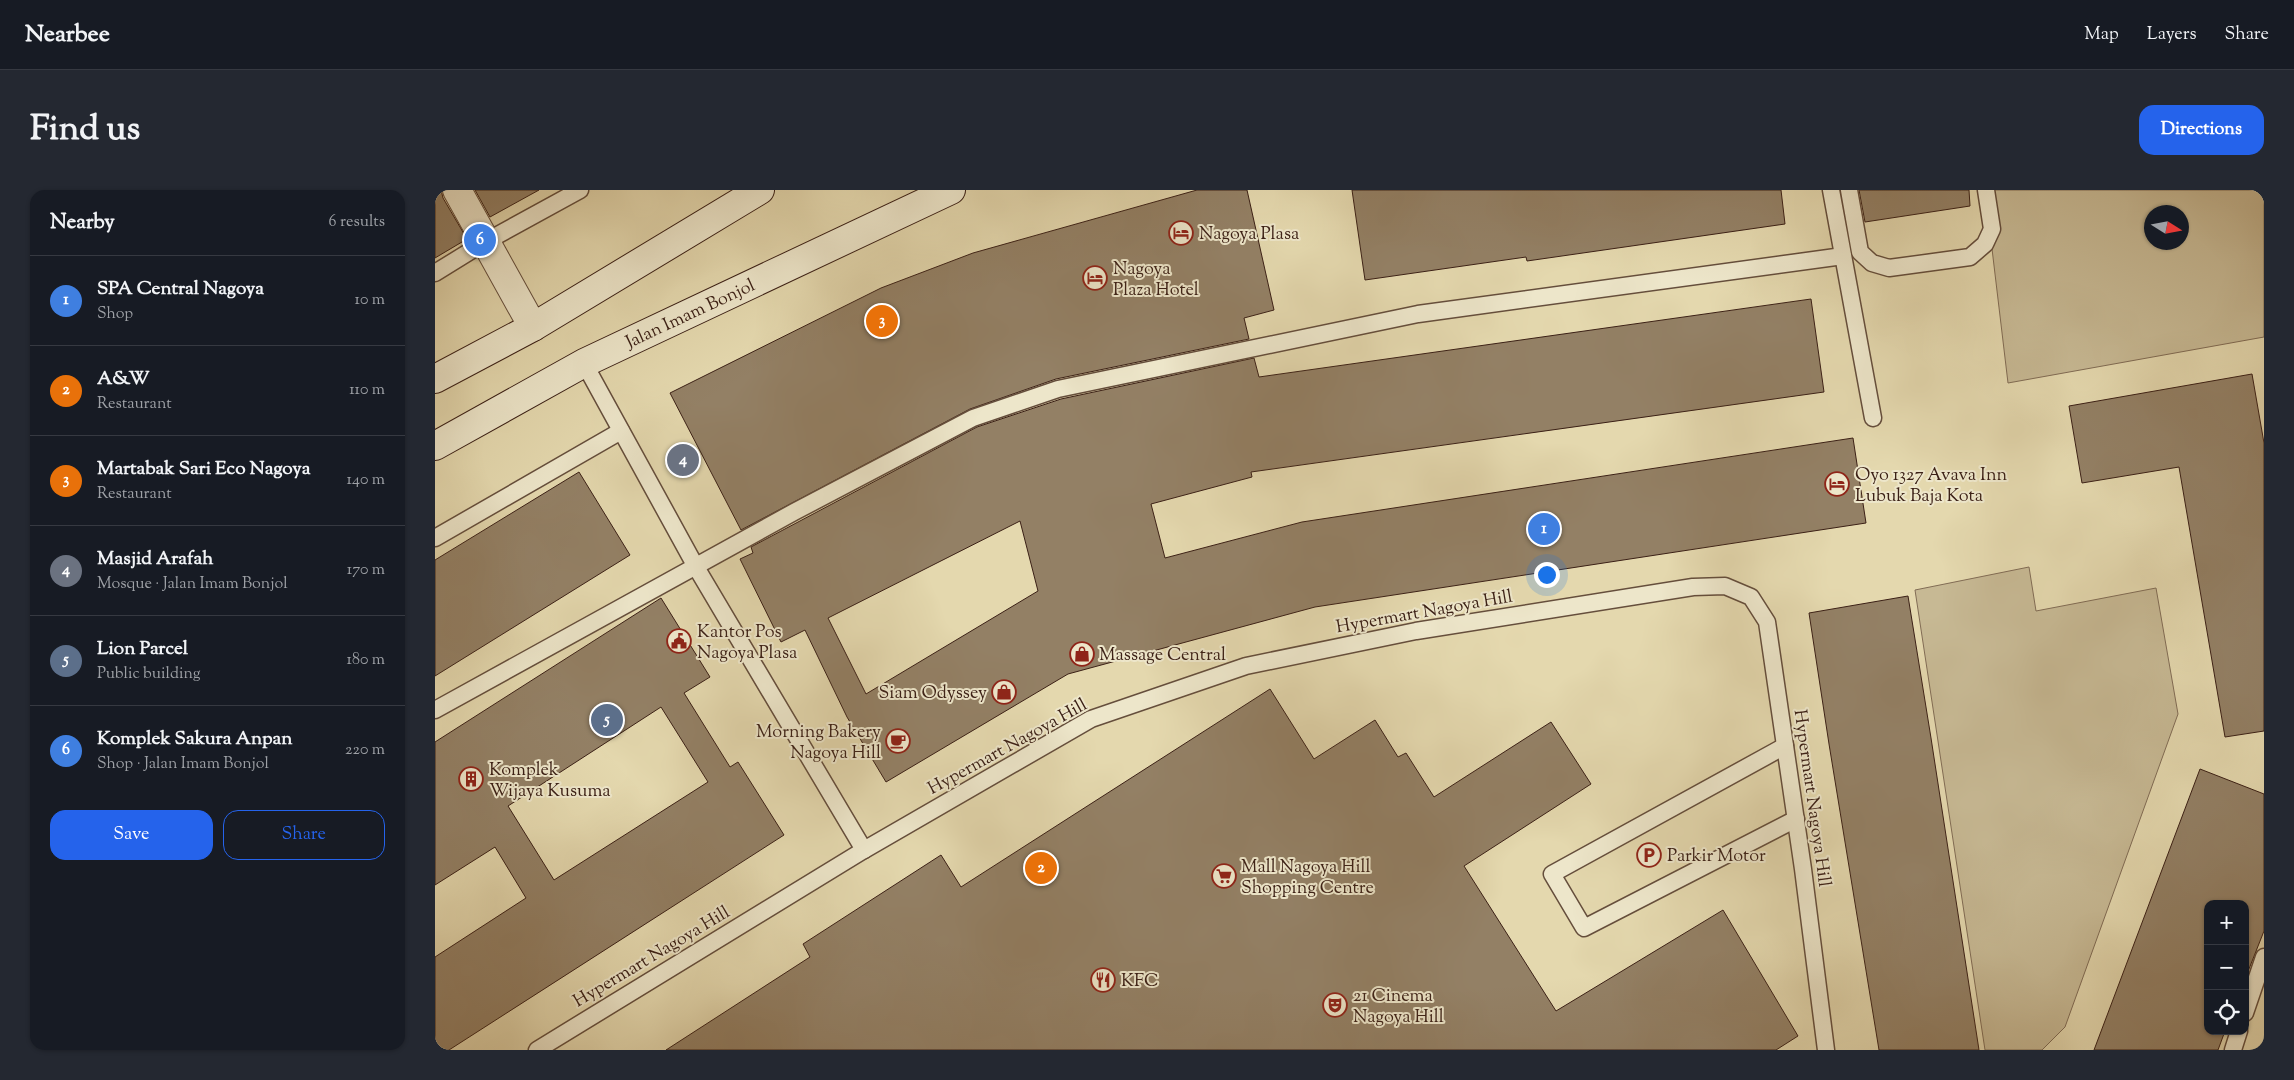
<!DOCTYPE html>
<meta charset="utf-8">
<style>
body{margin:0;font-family:"Sorts Mill Goudy",serif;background:#242831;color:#f1f3f6}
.controls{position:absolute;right:15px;bottom:15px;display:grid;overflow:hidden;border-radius:10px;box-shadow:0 1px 4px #0004}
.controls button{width:45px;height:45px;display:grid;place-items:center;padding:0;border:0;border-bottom:1px solid #363941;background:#171b24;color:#f1f3f6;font:25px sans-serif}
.compass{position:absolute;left:1709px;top:15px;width:45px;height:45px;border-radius:50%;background:#171b24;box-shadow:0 1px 4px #0004;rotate:101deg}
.you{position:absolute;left:1111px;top:384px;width:18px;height:18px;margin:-12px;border:4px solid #fff;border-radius:50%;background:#1a73e8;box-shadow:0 0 0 8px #1a73e833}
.badge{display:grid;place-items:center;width:32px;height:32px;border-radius:50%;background:#2563eb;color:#fff;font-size:16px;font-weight:700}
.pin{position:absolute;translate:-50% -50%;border:2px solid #fff;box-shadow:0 1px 5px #0006}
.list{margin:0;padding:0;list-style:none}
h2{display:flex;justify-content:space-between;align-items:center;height:65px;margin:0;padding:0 20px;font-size:21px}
h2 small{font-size:16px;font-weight:400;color:#9ea1a6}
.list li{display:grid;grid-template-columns:32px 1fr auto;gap:15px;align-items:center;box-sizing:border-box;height:90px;padding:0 20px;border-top:1px solid #363941}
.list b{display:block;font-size:19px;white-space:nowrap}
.list p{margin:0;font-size:16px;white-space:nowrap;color:#9ea1a6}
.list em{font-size:16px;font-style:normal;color:#9ea1a6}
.actions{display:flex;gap:10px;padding:15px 20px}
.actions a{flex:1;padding:11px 0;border:1px solid #2563eb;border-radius:15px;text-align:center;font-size:18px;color:#2563eb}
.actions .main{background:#2563eb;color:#fff}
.icon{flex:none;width:28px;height:28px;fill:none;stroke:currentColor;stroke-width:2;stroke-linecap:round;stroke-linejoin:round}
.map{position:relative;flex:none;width:1829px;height:860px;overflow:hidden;border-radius:15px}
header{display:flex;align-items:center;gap:30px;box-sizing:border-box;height:70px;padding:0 25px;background:#171b24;border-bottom:1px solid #363941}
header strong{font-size:24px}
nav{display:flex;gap:28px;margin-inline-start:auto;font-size:18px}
.intro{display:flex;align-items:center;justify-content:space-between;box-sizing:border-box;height:120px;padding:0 30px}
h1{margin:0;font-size:35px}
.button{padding:12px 22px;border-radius:15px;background:#2563eb;color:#fff;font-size:18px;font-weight:700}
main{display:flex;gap:30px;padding:0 30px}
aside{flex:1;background:#171b24;border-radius:15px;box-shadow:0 1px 4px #0004}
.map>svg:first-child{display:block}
.green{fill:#c7b994;stroke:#816c55;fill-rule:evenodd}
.building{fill:#938065;stroke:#3b2016;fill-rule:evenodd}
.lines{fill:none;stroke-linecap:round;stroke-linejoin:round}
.service-casing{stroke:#654e3c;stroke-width:19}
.minor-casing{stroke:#654e3c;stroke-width:30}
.secondary-casing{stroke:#3b2016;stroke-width:30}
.service{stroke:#ede6ca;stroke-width:16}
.minor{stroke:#ede6ca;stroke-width:28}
.secondary{stroke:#ede6ca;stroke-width:28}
.labels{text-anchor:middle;stroke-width:4;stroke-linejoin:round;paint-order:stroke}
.poi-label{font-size:18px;fill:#3b2016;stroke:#ede6ca;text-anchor:start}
.street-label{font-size:18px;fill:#3b2016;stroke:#ede6ca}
</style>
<header>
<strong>Nearbee</strong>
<nav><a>Map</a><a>Layers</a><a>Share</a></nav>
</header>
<div class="intro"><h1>Find us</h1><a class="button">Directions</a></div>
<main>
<aside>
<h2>Nearby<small>6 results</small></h2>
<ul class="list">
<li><span class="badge" style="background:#3f7fe0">1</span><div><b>SPA Central Nagoya</b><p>Shop</p></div><em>10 m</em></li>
<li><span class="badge" style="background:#e8710a">2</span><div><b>A&amp;W</b><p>Restaurant</p></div><em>110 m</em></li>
<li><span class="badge" style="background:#e8710a">3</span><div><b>Martabak Sari Eco Nagoya</b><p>Restaurant</p></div><em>140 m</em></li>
<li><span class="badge" style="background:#6b7280">4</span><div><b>Masjid Arafah</b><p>Mosque · Jalan Imam Bonjol</p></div><em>170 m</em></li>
<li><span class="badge" style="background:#5c6f8a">5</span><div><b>Lion Parcel</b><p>Public building</p></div><em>180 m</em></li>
<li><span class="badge" style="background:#3f7fe0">6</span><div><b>Komplek Sakura Anpan</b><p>Shop · Jalan Imam Bonjol</p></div><em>220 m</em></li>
</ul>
<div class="actions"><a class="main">Save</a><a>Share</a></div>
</aside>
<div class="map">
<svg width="1829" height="860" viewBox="0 0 1829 860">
<rect width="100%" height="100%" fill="#e4d8ae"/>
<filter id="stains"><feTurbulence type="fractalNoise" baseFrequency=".004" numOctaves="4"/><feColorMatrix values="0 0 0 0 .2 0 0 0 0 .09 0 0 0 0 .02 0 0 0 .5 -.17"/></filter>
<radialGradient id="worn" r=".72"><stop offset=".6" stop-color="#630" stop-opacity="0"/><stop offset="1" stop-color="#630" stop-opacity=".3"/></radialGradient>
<g class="green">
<path d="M1550 0H1829V147L1573 193ZM1716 22H1746V52H1716Z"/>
<path d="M1594 377 1601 421 1721 398 1743 524 1630 837 1607 860H1550L1480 400Z"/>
</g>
<g class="building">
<path d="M0 0H6L8 8 32 49 0 68Z"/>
<path d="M40 0H104L55 27Z"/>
<path d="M762 0H812L839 120 809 128 814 149 621 189 535 219 306 340 235 203 446 98 538 63Z"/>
<path d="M917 0H1346L1350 34 1092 71 1091 67 930 90Z"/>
<path d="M1424 0H1534L1535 16 1430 32Z"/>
<path d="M1376 109 1389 202 816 282 817 287 716 314 730 368 867 332 1418 248 1431 333 880 417 633 484 451 592 412 527 370 440 346 452 305 369 318 363 316 357 542 237 626 209 819 168 824 187ZM585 331 603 401 431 504 393 428Z"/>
<path d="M1817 184 1829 253V541L1790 547 1744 277 1647 293 1634 216Z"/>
<path d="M144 282 195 365 0 486V370Z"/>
<path d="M1473 406 1496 548 1544 860H1444L1394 554 1374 423Z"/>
<path d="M226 408 275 487 249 503 295 577 303 572 349 645 14 860H0V767L91 708 60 657 0 695V552ZM226 517 273 592 119 690 73 616Z"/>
<path d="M835 499 879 569 940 530 963 567 971 563 999 607 1116 532 1156 594 1029 676 1121 821 1288 720 1363 846 1341 860H231L375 767 368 754 506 665 526 697Z"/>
<path d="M1765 579 1829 604V741L1810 789V714H1773V841H1790L1783 860H1659Z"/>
</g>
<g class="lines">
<g class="service-casing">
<g id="service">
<path d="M1396 0 1438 228"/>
<path d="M1414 0 1425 62 1437 73 1454 78 1535 67 1550 54 1557 39 1551 0"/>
<path d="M0 83 50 52 145 0"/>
<path d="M149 173 261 377 429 660"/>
<path d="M0 348 186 241"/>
<path d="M0 520 359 322 538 228 623 199 983 124 1408 66"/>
<path d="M1350 556 1117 684 1149 738 1361 629"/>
<path d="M1810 823 1829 767"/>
<path d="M102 860 429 660 656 529 811 476 981 441 1258 397 1290 396 1316 407 1332 432 1368 679 1391 860"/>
<path d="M1798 860 1804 841"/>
</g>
</g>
<g class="minor-casing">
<path id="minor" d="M22 0 98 137"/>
</g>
<g class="secondary-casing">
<g id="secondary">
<path d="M0 189 98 137 325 0"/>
<path d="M0 256 149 173 516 0"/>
</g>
</g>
<use href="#service" class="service"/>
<use href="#minor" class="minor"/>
<use href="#secondary" class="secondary"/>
</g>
<defs>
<g id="hotel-ring" transform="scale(1.25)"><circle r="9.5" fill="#ede6ca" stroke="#8f2418" stroke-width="1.5"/><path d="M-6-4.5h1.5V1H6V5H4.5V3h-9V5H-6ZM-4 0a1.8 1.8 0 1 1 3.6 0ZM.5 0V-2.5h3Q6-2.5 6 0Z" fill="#8f2418"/></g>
<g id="civic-ring" transform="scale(1.25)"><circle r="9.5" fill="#ede6ca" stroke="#8f2418" stroke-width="1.5"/><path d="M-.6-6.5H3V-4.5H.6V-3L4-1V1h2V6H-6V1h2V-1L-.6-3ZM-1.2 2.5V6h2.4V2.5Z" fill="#8f2418"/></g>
<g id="shop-ring" transform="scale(1.25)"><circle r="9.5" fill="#ede6ca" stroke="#8f2418" stroke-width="1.5"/><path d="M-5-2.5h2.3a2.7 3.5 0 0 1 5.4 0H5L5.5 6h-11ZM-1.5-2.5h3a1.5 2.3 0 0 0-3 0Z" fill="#8f2418"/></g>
<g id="cafe-ring" transform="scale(1.25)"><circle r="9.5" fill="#ede6ca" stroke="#8f2418" stroke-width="1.5"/><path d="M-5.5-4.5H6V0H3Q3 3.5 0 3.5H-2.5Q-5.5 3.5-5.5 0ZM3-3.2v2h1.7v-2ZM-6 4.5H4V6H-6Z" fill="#8f2418"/></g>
<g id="building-ring" transform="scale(1.25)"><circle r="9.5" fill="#ede6ca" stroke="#8f2418" stroke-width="1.5"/><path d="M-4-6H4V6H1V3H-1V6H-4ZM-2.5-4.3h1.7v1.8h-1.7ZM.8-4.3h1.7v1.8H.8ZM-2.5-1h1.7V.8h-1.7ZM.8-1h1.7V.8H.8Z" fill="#8f2418"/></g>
<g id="parking-ring" transform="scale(1.25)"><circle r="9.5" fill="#ede6ca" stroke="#8f2418" stroke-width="1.5"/><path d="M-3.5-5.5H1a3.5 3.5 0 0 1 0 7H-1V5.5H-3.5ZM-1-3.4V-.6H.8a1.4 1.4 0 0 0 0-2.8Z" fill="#8f2418"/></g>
<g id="supermarket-ring" transform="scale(1.25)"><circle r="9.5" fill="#ede6ca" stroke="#8f2418" stroke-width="1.5"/><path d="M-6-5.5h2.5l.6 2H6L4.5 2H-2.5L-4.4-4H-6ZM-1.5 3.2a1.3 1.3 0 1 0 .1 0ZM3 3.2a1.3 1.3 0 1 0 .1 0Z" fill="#8f2418"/></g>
<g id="restaurant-ring" transform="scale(1.25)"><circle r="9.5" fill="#ede6ca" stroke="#8f2418" stroke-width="1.5"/><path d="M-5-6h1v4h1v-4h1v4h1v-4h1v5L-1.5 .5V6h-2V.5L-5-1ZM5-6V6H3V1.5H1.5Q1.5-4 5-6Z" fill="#8f2418"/></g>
<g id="theatre-ring" transform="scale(1.25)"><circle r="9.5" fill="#ede6ca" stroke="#8f2418" stroke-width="1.5"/><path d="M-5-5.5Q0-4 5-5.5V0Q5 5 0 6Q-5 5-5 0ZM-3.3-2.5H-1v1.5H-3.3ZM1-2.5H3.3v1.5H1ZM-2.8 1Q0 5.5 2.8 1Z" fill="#8f2418"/></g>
</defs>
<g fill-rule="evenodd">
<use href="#hotel-ring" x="746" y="43"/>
<use href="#hotel-ring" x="660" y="88"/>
<use href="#hotel-ring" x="1402" y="294"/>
<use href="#civic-ring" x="244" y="451"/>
<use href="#shop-ring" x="647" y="464"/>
<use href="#shop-ring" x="569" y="502"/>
<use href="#cafe-ring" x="463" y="551"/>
<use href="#building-ring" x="36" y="589"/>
<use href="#parking-ring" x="1214" y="665"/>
<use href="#supermarket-ring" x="789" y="686"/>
<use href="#restaurant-ring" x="668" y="790"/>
<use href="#theatre-ring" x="900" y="815"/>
</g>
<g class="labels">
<g class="poi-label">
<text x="764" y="49">Nagoya Plasa</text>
<text x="678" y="84">Nagoya<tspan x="678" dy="21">Plaza Hotel</tspan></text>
<text x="1420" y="290">Oyo 1327 Avava Inn<tspan x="1420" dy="21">Lubuk Baja Kota</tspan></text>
<text x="262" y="447">Kantor Pos<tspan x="262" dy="21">Nagoya Plasa</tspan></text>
<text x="664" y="470">Massage Central</text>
<text x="552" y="508" text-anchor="end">Siam Odyssey</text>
<text x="446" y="547" text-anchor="end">Morning Bakery<tspan x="446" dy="21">Nagoya Hill</tspan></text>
<text x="54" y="585">Komplek<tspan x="54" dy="21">Wijaya Kusuma</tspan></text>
<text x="1232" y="671">Parkir Motor</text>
<text x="806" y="682">Mall Nagoya Hill<tspan x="806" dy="21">Shopping Centre</tspan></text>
<text x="686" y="796">KFC</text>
<text x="918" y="811">21 Cinema<tspan x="918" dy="21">Nagoya Hill</tspan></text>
</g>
<g class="street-label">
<text transform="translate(255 123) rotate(-25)" y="6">Jalan Imam Bonjol</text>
<text transform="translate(989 421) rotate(-10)" y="6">Hypermart Nagoya Hill</text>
<text transform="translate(572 556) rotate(-29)" y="6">Hypermart Nagoya Hill</text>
<text transform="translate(1378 608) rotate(82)" y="6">Hypermart Nagoya Hill</text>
<text transform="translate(216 766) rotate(-31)" y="6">Hypermart Nagoya Hill</text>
</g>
</g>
<rect width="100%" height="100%" filter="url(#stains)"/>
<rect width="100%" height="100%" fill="url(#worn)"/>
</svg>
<div class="controls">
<button>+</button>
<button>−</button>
<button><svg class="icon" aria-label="locate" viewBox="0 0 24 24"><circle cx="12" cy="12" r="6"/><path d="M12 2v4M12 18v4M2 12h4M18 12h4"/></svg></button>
</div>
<svg class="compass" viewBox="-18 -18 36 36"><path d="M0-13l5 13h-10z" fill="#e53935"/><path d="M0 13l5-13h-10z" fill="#9ea1a6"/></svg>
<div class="you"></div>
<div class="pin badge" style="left:1109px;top:339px;background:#3f7fe0">1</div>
<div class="pin badge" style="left:606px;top:678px;background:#e8710a">2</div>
<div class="pin badge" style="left:447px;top:131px;background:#e8710a">3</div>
<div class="pin badge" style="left:248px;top:270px;background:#6b7280">4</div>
<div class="pin badge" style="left:172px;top:530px;background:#5c6f8a">5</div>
<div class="pin badge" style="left:45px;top:50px;background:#3f7fe0">6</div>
</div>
</main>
